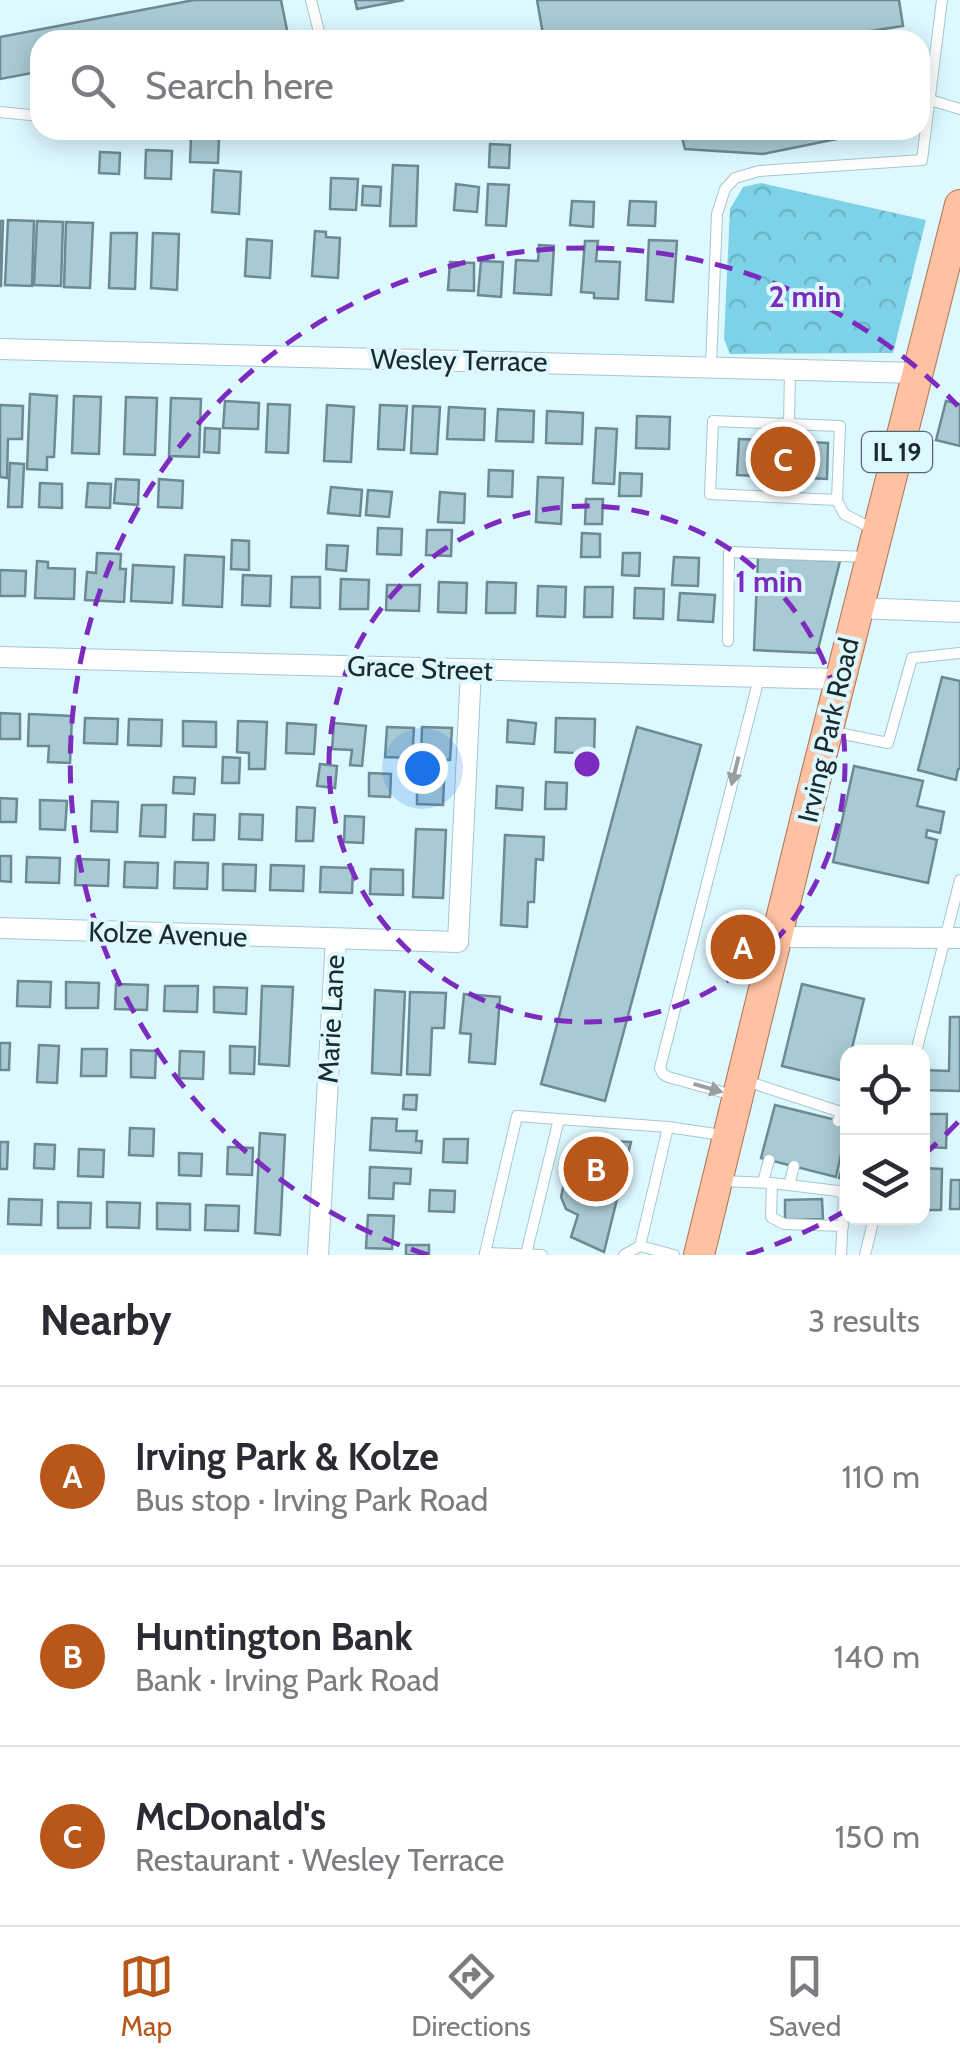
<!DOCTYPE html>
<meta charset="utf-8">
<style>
body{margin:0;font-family:Cabin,sans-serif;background:#f7f7f7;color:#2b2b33}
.controls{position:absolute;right:30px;bottom:30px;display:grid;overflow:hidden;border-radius:20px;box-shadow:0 5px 25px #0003}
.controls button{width:90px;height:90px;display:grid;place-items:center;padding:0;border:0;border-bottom:2px solid #e1e1e2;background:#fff;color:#2b2b33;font:50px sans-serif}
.you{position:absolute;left:422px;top:768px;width:35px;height:35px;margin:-25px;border:8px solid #fff;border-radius:50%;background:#1a73e8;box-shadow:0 0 0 15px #1a73e833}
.badge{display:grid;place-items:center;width:65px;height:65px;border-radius:50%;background:#b9571b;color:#fff;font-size:32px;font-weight:700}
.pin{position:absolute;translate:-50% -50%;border:5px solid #fff;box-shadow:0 2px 10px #0006}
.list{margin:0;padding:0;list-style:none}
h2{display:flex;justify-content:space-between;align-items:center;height:130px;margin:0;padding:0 40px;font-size:42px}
h2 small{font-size:32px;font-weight:400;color:#7c7c81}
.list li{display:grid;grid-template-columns:65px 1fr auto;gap:30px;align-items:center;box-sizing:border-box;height:180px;padding:0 40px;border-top:2px solid #e1e1e2}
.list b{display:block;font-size:38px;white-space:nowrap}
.list p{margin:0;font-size:32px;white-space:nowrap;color:#7c7c81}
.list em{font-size:32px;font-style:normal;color:#7c7c81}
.icon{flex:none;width:55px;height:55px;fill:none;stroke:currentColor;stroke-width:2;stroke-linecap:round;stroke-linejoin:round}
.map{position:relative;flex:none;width:960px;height:1255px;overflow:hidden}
.search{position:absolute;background:#fff;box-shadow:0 5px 25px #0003;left:30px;right:30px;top:30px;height:110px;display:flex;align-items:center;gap:25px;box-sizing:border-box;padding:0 35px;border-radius:30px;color:#7c7c81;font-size:38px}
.sheet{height:670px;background:#fff}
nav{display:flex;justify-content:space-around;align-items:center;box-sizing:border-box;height:140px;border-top:2px solid #e1e1e2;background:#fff;font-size:28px;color:#7c7c81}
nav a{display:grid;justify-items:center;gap:5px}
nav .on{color:#b9571b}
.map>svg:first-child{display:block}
.park{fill:url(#park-crowns)}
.building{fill:#aacad3;stroke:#6b8a93;stroke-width:2.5}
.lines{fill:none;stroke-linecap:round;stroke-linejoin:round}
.lane-casing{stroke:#a6c7cf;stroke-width:12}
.street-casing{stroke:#a6c7cf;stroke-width:22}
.primary-casing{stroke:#af714f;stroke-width:32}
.lane{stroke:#fff;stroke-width:10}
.street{stroke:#fff;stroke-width:20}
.primary{stroke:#fec1a1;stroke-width:30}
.oneway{fill:#999fa0}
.ring{fill:none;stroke:#7b2cbf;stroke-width:5;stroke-dasharray:18 12}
.labels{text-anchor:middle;stroke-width:8;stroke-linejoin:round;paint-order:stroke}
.shield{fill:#ddf8ff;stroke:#57686c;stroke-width:2.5}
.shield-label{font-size:25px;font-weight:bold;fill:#1d2a2d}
.street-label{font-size:28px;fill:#1d2a2d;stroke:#ddf8ff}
.centre{fill:#7b2cbf;stroke:#ddf8ff;stroke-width:5}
.ring-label{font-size:30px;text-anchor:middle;font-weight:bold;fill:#7b2cbf;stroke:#ddf8ff;stroke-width:8;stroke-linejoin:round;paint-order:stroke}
</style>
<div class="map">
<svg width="960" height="1255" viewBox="0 0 960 1255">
<defs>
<pattern id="park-crowns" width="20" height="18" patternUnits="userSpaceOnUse" patternTransform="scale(2.5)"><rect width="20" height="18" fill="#7ed2e8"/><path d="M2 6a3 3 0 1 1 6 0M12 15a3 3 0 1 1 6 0" fill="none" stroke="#6cb4c7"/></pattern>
</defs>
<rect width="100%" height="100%" fill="#ddf8ff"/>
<path class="park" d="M761 183 926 220 893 353 730 354 724 339 730 209 743 187Z"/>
<g class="building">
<path d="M194 0H281L289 40H40L39 111 32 73 0 79V37Z"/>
<path d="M355 0H404L357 9Z"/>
<path d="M537 0H899L903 26 864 32 866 40H544Z"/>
<path d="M680 130H881L763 154 685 149Z"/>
<path d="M191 137 219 138 218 163 190 162Z"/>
<path d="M490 144 510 145 509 168 489 167Z"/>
<path d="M146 150 172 151 171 179 145 178Z"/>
<path d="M100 152 120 153 119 174 99 173Z"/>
<path d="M393 165 418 166 416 226H390Z"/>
<path d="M214 170 241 172 239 214 212 212Z"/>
<path d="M331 178 358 179 356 210 330 209Z"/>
<path d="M456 184 479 187 477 212 454 210Z"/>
<path d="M488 184 509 185 506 226 486 225Z"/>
<path d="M363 186 381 187 380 206 362 205Z"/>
<path d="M572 201 594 202 593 227 570 225Z"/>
<path d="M630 201 656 202 655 226 628 225Z"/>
<path d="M8 220 34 221 32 286 5 285Z"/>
<path d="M0 221H3L1 286H0Z"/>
<path d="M37 221 63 222 61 286 34 285Z"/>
<path d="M66 222 93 223 90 288 64 287Z"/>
<path d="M315 231 326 232V237L340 238 338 278 312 276Z"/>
<path d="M111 233H137L135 289 109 288Z"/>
<path d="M153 233 179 234 177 290 151 288Z"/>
<path d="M247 239 272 241 270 278 245 276Z"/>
<path d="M649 240 677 241 673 302 646 300Z"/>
<path d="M585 241H598L596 261 620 262 618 299 594 298V293L581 292Z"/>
<path d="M539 245 554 246 551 295 514 293 516 260 538 261Z"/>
<path d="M481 261 503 262 501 297 478 295Z"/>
<path d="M450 262 474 263V291L448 290Z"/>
<path d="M30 394 57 396 54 457H47V470L27 469Z"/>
<path d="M74 396 101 397 99 454 72 453Z"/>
<path d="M126 397 157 398 155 455 124 454Z"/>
<path d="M171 398 201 399 199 457 169 456Z"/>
<path d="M225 401 259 403 258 429 223 428Z"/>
<path d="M946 401 960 404V446L936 440Z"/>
<path d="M268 404 290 405 288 453 266 452Z"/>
<path d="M0 405 23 406 22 439H8L7 478 0 477Z"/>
<path d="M327 405 354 407 351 462 324 461Z"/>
<path d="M380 405 407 406 404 450 378 449Z"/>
<path d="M413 406 440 407 437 454 411 453Z"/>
<path d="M449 407 485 409 484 440 447 439Z"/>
<path d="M498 409 534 411 533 442 496 441Z"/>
<path d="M547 411 583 413 582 444 546 443Z"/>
<path d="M637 416 670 417 669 449 636 448Z"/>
<path d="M205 428 220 429 219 453 204 452Z"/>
<path d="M596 428 617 429 614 484 593 483Z"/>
<path d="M739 439 828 443 827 479 737 475Z"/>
<path d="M10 463 24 464 22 507H8Z"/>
<path d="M489 470 513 471 512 497 488 496Z"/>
<path d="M620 473 642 474 641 496H619Z"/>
<path d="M538 477 563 478 561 524 536 522Z"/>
<path d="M116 479 139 480 138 505 114 503Z"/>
<path d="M159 479 183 481 182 508 158 507Z"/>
<path d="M40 483 62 484V508L39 507Z"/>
<path d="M88 483 111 484 110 508 86 507Z"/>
<path d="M331 487 362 490 360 516 328 513Z"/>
<path d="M368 490 392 492 389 517 366 515Z"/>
<path d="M440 492 465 494 464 523 438 522Z"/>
<path d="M586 499H603L602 524H585Z"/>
<path d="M378 528 402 529 401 555 377 554Z"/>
<path d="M427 530H452L451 556 426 555Z"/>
<path d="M582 533 600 534V557H581Z"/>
<path d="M232 540 249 541V570L231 569Z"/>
<path d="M327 545 348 546 346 571 326 569Z"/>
<path d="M97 553 121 554 120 569H126L124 602 85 600 87 572 96 573Z"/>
<path d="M623 553H640L639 576 622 575Z"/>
<path d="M185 555 224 557 222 607 183 605Z"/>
<path d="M674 557 699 558 698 586 672 585Z"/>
<path d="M758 557 840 561 817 653 754 650Z"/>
<path d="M37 561 48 562V568L75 569 74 599 35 598Z"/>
<path d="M133 565 174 567 172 603 131 601Z"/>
<path d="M0 570 26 571 25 596H0Z"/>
<path d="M243 575 271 576 270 606 242 605Z"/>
<path d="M292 577H320V608L291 607Z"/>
<path d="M341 579 369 580 368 609H340Z"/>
<path d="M439 582 467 583 466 613 438 612Z"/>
<path d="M487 582 516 583 515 613H486Z"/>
<path d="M387 585H420L419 611 386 610Z"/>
<path d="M538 586 566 587 565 617 537 616Z"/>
<path d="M585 587H613L612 617H584Z"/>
<path d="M635 588 664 589 663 619 634 618Z"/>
<path d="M680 593 715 595 713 622 678 620Z"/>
<path d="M942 677 960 681V769H958L956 780 918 770Z"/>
<path d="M0 713 20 714V739H0Z"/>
<path d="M29 714 72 716 70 763 48 762 49 746H28Z"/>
<path d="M85 718 118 719 117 744 84 743Z"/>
<path d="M556 718 595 719 594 754 555 752Z"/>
<path d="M129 719 162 720 161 746 128 745Z"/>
<path d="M508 720 536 723 534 744 507 742Z"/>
<path d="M183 721 216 722V747L183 746Z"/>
<path d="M238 721 267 722 265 769H249V753L237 752Z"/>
<path d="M287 723 316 725 314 754 286 753Z"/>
<path d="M334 723 366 726 362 766 350 765 352 750 332 749Z"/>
<path d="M387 727 414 728 412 758 385 757Z"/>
<path d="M422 727 452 728 450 760 421 759Z"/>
<path d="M637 727 701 745 605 1101 541 1084Z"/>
<path d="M223 757 240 758 239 783H222Z"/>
<path d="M320 764 337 766 335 788 317 786Z"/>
<path d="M854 766 923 781 917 806 944 812 940 833 927 830 926 837 937 840 928 883 833 862Z"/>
<path d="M369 773 391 774 390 797 369 796Z"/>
<path d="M174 777 195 778 194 794 173 793Z"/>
<path d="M417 779 444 780 443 805 417 804Z"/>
<path d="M546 782 567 783 566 809H545Z"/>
<path d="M497 786 523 788 522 810 496 808Z"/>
<path d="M0 798 17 799 16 822H0Z"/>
<path d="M40 800 67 801 65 830 40 829Z"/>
<path d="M92 801 118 802 117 832 91 831Z"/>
<path d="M142 805H166L165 837 140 836Z"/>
<path d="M297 807 315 808 313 841H296Z"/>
<path d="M194 814 215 815 214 840H193Z"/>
<path d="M240 814 263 815 262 840 239 839Z"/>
<path d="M345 816 364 817 363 843 344 842Z"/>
<path d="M416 829 446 830 443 898 413 897Z"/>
<path d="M505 835 544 837 543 860 536 859 534 902H528L527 927 501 925Z"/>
<path d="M0 856H11V882L0 881Z"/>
<path d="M27 857 60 858 59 883 26 882Z"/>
<path d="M76 859 109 860 108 886 75 885Z"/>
<path d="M125 862 158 863 157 888 124 887Z"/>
<path d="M175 862 208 863 207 889 174 888Z"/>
<path d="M223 864 256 865 255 891 223 890Z"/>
<path d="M271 865 304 866 303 891 270 890Z"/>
<path d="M321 867 353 868 352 893 320 892Z"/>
<path d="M371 869 403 870V895L370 894Z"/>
<path d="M18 981 51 982 50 1007 17 1006Z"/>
<path d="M66 982 99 983 98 1008H66Z"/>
<path d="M116 984 148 985 147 1010 115 1009Z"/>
<path d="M802 984 864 999 851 1052H848L844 1081 782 1066Z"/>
<path d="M165 986H198L197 1012 164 1011Z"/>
<path d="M262 986 293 987 289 1066 259 1064Z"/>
<path d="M214 987 247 988 246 1014 214 1012Z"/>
<path d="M375 990 405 992 401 1075 372 1073Z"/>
<path d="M410 992 446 993 444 1028H432L430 1075 407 1074Z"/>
<path d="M464 994 500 997 495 1064 469 1062 471 1034 460 1033Z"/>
<path d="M950 1017H960V1091L922 1090V1070L949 1071Z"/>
<path d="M0 1043H10L9 1070H0Z"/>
<path d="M39 1045 59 1046 57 1083 37 1082Z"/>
<path d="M230 1046 255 1047 254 1074 230 1073Z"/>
<path d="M82 1049H107L106 1076H81Z"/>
<path d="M131 1050 156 1051 155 1078 131 1077Z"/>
<path d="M180 1051 204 1052 203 1079 179 1078Z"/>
<path d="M404 1095H417L416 1110 403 1109Z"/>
<path d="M775 1105 848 1123 836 1177 761 1158Z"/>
<path d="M927 1114H947L946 1148 925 1147Z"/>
<path d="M372 1118 397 1119 396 1131H417L416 1141H422L421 1153 370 1150Z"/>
<path d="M130 1128 154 1129 153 1156 129 1155Z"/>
<path d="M260 1133 285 1135 280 1235 255 1233Z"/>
<path d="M444 1139H468L467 1163 443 1162Z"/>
<path d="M574 1140 631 1142 604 1252 571 1237 578 1215 566 1209 561 1197Z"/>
<path d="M0 1142H8L7 1169H0Z"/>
<path d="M35 1144 55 1145 54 1169 34 1168Z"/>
<path d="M848 1146V1181L839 1178Z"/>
<path d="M228 1147 253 1148 252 1175 227 1174Z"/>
<path d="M79 1149 104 1150 103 1177 78 1176Z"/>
<path d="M179 1153 202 1154 201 1176 179 1175Z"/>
<path d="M370 1167 411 1169 410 1184 394 1183 393 1199 369 1198Z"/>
<path d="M922 1168 942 1169 941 1210H922Z"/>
<path d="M951 1180H960V1209H950Z"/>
<path d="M430 1190 455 1191 454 1212 429 1211Z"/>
<path d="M9 1199 42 1200 41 1225 8 1224Z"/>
<path d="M822 1199 823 1219 785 1220V1200Z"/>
<path d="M58 1202 91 1203 90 1228H58Z"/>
<path d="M107 1202 140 1203 139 1228 107 1227Z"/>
<path d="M157 1203 190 1204V1230L157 1229Z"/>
<path d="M206 1205 239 1206 238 1231 205 1230Z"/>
<path d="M368 1215 394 1216 392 1249 366 1248Z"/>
<rect x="406" y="1245" width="23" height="10"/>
</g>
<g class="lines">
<g class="lane-casing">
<g id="lane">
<path d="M311 0 321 40"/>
<path d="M930 100 960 109"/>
<path d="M0 112 40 116"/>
<path d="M711 366 717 214 725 189 735 178 759 171 922 160 942 0"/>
<path d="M789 424 790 370"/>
<path d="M837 500 710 494 713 421 840 426 837 500 844 514 873 529"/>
<path d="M728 641 729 552 869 557"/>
<path d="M829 731 888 743 912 658 960 653"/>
<path d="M916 1052 960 880"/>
<path d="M743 1080 841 1112 838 1121"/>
<path d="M733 1095 668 1077 663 1074 660 1068 759 678"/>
<path d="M723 1181 772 1183 838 1191 844 1195 841 1255"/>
<path d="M763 1182 769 1160"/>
<path d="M772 1183 771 1217 784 1224 843 1226"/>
<path d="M789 1185 794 1166"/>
<path d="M640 1246 668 1127"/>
<path d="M526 1254 559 1119"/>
<path d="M542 1255 485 1253 517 1116 668 1127 722 1135"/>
<path d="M624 1255 640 1246 674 1255"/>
<path d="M865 1255 874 1218"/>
</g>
</g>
<g class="street-casing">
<g id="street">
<path d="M0 349 917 373"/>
<path d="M856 608 960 612"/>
<path d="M0 657 840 679"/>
<path d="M0 928 458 942 471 669"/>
<path d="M778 937 960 938"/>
<path d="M318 1255 336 939"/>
</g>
</g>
<g class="primary-casing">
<path id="primary" d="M699 1255C783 904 871 555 960 205"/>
</g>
<use href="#lane" class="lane"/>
<use href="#street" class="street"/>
<use href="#primary" class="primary"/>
</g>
<defs><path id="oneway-solid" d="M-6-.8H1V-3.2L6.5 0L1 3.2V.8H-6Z" transform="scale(2.5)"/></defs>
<g class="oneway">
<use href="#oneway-solid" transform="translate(735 771) rotate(104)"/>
<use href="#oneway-solid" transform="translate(708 1088) rotate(16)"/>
</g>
<g class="ring">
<circle cx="587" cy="764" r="258"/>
<path d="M958 1122A516 516 0 0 1 926 1153M845 1211A516 516 0 0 1 746 1255M428 1255A516 516 0 1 1 958 406"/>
</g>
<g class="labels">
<rect class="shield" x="862" y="432" width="70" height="40" rx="8"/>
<g class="shield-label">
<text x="897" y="461">IL 19</text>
</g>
<g class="street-label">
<text transform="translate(459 360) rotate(1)" y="10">Wesley Terrace</text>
<text transform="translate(420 668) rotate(2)" y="10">Grace Street</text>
<text transform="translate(828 730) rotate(-77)" y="10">Irving Park Road</text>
<text transform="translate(168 934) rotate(2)" y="10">Kolze Avenue</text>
<text transform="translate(331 1019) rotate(-87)" y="10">Marie Lane</text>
</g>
</g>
<circle cx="587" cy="764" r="15" class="centre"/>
<g class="ring-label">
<text x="805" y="307">2 min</text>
<text x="769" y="592">1 min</text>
</g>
</svg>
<div class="controls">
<button><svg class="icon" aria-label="locate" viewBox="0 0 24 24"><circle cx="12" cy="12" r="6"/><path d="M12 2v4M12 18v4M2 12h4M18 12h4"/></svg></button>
<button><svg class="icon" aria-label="layers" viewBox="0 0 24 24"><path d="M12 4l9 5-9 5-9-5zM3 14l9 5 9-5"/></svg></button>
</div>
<div class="you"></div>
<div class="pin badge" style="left:743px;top:947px">A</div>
<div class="pin badge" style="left:596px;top:1169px">B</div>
<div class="pin badge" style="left:783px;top:459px">C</div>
<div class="search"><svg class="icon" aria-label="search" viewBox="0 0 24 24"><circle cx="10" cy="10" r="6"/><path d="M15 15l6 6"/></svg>Search here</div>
</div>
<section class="sheet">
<h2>Nearby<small>3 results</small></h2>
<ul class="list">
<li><span class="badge">A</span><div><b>Irving Park &amp; Kolze</b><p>Bus stop · Irving Park Road</p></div><em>110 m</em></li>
<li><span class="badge">B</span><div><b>Huntington Bank</b><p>Bank · Irving Park Road</p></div><em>140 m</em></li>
<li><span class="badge">C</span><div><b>McDonald's</b><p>Restaurant · Wesley Terrace</p></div><em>150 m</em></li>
</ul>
</section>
<nav>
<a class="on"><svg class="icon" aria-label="map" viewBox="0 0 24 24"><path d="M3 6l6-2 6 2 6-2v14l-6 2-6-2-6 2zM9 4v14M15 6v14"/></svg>Map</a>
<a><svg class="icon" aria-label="directions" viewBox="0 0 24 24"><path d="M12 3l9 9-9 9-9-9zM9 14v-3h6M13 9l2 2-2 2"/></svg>Directions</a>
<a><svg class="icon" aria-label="saved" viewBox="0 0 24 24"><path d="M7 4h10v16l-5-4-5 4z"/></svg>Saved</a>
</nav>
